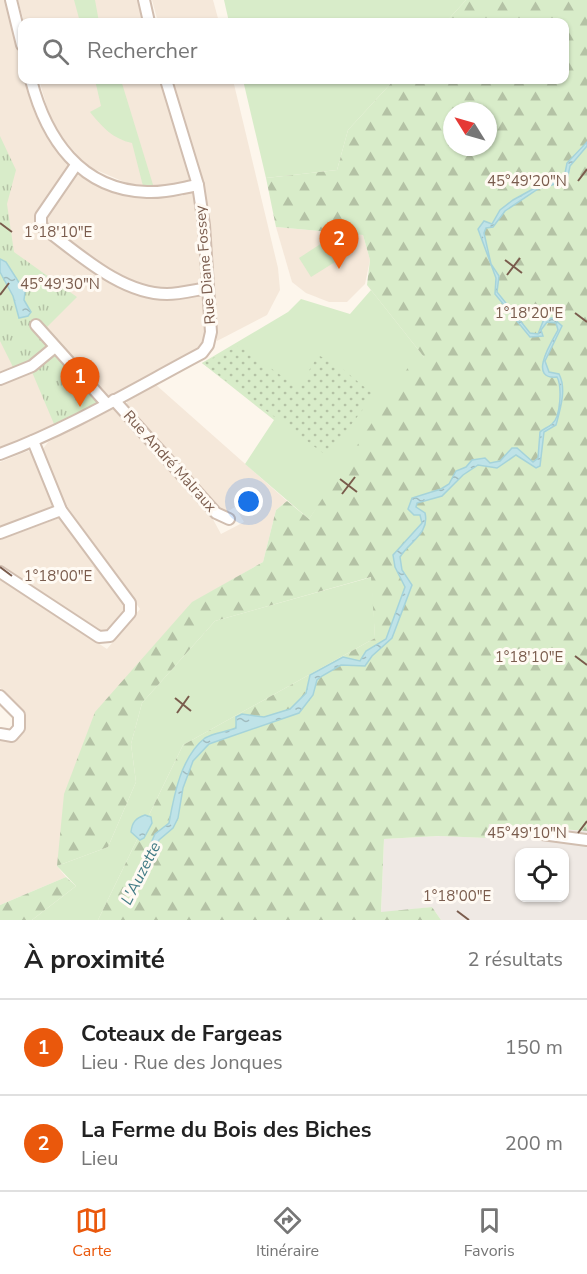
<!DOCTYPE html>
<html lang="fr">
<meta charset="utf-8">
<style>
body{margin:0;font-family:"Nunito Sans",sans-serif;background:#f2f2f2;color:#222}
.controls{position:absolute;right:18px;bottom:18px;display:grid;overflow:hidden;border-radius:12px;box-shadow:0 2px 4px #0004}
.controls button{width:54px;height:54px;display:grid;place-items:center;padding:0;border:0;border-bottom:2px solid #e0e0e0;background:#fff;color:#222;font:30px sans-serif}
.compass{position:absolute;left:443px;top:102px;width:54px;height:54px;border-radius:50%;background:#fff;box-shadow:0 2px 4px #0004;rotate:307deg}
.you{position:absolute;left:249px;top:502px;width:21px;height:21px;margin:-15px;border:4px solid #fff;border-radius:50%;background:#1a73e8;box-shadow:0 0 0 9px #1a73e833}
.badge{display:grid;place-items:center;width:39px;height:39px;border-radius:50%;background:#ea580c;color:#fff;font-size:20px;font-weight:700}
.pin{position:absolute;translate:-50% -50px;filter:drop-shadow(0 2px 3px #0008)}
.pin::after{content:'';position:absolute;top:32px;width:21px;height:18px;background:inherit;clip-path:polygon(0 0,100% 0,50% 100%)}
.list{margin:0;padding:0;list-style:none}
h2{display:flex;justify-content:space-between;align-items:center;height:78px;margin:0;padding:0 24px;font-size:26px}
h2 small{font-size:20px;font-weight:400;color:#767676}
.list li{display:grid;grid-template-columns:39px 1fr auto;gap:18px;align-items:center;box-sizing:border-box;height:96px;padding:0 24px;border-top:2px solid #e0e0e0}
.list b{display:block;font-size:22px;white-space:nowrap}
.list p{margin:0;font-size:20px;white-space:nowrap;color:#767676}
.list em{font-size:20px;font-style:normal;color:#767676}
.icon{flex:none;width:33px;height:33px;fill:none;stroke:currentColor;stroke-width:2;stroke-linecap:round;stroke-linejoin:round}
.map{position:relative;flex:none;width:587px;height:920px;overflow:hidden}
.search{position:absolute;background:#fff;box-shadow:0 2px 4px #0004;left:18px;right:18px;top:18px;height:66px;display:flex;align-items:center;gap:15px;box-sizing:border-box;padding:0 21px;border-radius:12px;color:#767676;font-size:22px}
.sheet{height:270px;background:#fff}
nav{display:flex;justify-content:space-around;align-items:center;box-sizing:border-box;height:84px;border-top:2px solid #e0e0e0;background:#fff;font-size:16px;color:#767676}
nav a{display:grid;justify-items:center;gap:3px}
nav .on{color:#ea580c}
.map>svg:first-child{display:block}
.residential{fill:#f5e8da}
.industrial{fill:#efe9e4;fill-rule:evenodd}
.grass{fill:#d8ecc9}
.forest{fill:url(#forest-firs);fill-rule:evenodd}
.park{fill:url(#park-tufts)}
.garden{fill:url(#garden-dots)}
.water{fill:url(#water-ripples);stroke:#a5d3da;stroke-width:1.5}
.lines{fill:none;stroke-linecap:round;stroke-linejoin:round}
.minor-casing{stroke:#d1beb0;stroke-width:14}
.minor{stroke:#fff;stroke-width:10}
.ticks{fill:none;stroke:#7a5c4d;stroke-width:2}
.labels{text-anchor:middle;stroke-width:6;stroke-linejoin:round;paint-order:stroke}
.street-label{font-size:15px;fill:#7a5c4d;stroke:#fffaf3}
.water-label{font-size:16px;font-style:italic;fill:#437c86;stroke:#fffaf3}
.ticks-label{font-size:15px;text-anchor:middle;fill:#7a5c4d;stroke:#fffaf3;stroke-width:6;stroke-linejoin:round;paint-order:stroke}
</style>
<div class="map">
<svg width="587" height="920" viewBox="0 0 587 920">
<defs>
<pattern id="forest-firs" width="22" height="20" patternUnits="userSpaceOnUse" patternTransform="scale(1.5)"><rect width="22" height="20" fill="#d8ecc9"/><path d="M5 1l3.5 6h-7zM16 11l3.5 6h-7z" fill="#b4c2a5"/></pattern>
<pattern id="park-tufts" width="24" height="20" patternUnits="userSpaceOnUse" patternTransform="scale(1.5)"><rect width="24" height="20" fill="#d8ecc9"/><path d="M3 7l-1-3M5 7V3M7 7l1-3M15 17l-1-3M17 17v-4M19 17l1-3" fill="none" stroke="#b4c2a5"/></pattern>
<pattern id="garden-dots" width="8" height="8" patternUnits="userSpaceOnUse" patternTransform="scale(1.5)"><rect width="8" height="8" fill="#d8ecc9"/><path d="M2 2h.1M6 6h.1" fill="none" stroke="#b4c2a5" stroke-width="1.8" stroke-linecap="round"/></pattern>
<pattern id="water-ripples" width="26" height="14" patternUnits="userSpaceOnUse" patternTransform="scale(1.5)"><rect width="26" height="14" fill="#bfe3e8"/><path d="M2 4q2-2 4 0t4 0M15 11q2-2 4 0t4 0" fill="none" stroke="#a0bbbe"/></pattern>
</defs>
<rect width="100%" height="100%" fill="#fdf6ec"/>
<g class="residential">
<path d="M0 0H6L22 65V80H26L32 103 59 154 78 175 104 189 139 198 183 196 182 185 161 189 129 184 87 166 53 127 39 80H164L201 223 207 339 202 349 35 434 0 448Z"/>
<path d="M18 0H143L148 22H24Z"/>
<path d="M152 0H213L219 22H158Z"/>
<path d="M173 80H233L278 268 280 290 267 315 217 341 206 202Z"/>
<path d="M276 227 363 235 370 260 365 284 347 302H329L306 293 292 282Z"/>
<path d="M155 384 287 501 276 510 263 562 192 603 57 866 66 877 0 905V739L22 729V709L0 688V578L107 649 140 609 60 496 43 449 48 442 112 409 119 411 209 512 221 534 244 522 235 507 225 513 127 407V399Z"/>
<path d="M28 451 34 454 54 506 51 511 0 530V462Z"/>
<path d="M59 518 64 521 126 605 125 612 108 633H101L0 565V540Z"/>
</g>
<path class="industrial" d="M488 824 587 831V920H441L432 907 381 913 384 839 440 836 487 838ZM520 852H564V898H520Z"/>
<g class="grass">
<path d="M74 0H95L99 22H80Z"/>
<path d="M224 0H466L446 22H229Z"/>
<path d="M95 80H121L154 188 143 186 132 143C113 139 102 127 90 112L101 106Z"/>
<path d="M243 80H394L348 130 337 170 266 178Z"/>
<path d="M342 230 356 249 311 277 299 258Z"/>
<path d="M371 290 424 357 309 519 245 464 274 420 202 363 288 312 301 299 350 314Z"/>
<path d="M372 577 375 638 183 745 98 920H32L76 886 57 866 108 847 136 782 131 744 142 703 215 621Z"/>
</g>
<g class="forest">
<path d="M466 0H587V831L489 824 487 838 439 836 384 839 381 912 432 907 441 920H98L183 745 375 638 371 577 215 621 142 703 131 744 136 782 108 847 57 866 64 794 95 712 192 602 263 562 276 510 287 501 309 519 409 366 424 357 367 285 370 260 363 235 276 227 266 178 337 170 348 130 394 80H564V22H446ZM452 111H488V147H452Z"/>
<path d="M66 877 76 886 32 920H0V905Z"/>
</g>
<path class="park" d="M0 136 16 170 7 204 14 252 77 297 47 327 109 397 54 424 32 372 13 367 0 341Z"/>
<path class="garden" d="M239 346 299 388 318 355 339 366 374 395 327 456 202 363Z"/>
<g class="water">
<path d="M587 142V146L570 166 568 176 562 182 538 189 505 211 493 227 486 228 484 233 491 264 499 276 497 292 530 333 538 334 544 319 553 318 562 326 545 361 549 372 559 374C567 389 560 410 556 425L544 432 540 466 536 468 516 455 497 468 478 465 463 475 442 496 417 503 416 507 425 513C430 533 409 542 400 557L402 570 412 585 392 638 372 656 365 666 341 665 322 676 317 680 313 695 299 713 209 744 193 761 183 788 178 818 173 828 159 840 145 875 141 873 140 868 155 834 169 823C174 795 181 757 205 738 213 733 226 732 236 728V717L242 714 264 717 290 709 306 693 310 675 343 657 360 661 366 651 386 639 405 587 395 567 393 555 422 523 420 515H414L408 509 412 498 441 489 449 484 456 471 466 467 472 460 485 458 490 463 500 461 512 448H517L533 462 538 458 540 432C543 429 549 427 552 424 561 417 562 386 557 377 527 380 552 341 558 330L556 323 547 322 541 330 543 336 530 337 495 294 496 278 478 229 484 221 492 224 500 210 513 200 542 184 564 178 567 163Z"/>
<path d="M0 259 6 262 25 292 24 300 31 312 28 316 19 318 13 296 0 272Z"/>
<path d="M145 815 151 817 152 823 144 838 140 840 131 832C132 822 136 818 145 815Z"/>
</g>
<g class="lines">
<g class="minor-casing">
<g id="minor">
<path d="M11 0 22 45"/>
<path d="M144 0 149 22"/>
<path d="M31 80C46 138 80 190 147 192 165 193 181 188 198 185"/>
<path d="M76 165 41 216V226C77 252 120 294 167 294 180 294 195 290 208 288"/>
<path d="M36 325 106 403"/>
<path d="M0 379 32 366 55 347"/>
<path d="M114 400 216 513 229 519"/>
<path d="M0 454C70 428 136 388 202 353L208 345 211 332 204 225 198 185 166 80"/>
<path d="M0 533 61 510"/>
<path d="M0 572 99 637 110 636 130 613V603L61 510 33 441"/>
<path d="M0 696 19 715V728L12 736 0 734"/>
<path d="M542 834 587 840"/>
</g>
</g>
<use href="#minor" class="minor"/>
</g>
<path class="ticks" d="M578 181 587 169M0 223 12 232M505 260 522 273M507 275 520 258M0 295 9 283M575 313 587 322M340 479 357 492M342 494 355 477M0 567 12 576M575 656 587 665M175 698 191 711M177 713 189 696M578 833 587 821M457 911 469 920"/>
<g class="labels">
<g class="street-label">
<text transform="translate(205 265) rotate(-95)" y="5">Rue Diane Fossey</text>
<text transform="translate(170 461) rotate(48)" y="5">Rue André Malraux</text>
</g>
<g class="water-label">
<text transform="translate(140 873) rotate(-63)" y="6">L'Auzette</text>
</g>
</g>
<g class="ticks-label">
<text x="527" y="186">45°49'20"N</text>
<text x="58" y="237">1°18'10"E</text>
<text x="60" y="289">45°49'30"N</text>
<text x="529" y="318">1°18'20"E</text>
<text x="58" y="581">1°18'00"E</text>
<text x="529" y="662">1°18'10"E</text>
<text x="527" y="838">45°49'10"N</text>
<text x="457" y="901">1°18'00"E</text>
</g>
</svg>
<div class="controls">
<button><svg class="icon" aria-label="locate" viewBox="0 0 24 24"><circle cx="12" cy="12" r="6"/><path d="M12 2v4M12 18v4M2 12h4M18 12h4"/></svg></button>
</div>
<svg class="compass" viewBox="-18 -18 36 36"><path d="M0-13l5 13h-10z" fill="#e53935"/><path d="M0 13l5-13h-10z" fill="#767676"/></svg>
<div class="you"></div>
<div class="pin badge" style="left:80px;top:407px">1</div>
<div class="pin badge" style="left:339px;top:269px">2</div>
<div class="search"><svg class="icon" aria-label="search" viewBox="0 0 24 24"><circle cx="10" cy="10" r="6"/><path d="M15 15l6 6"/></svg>Rechercher</div>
</div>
<section class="sheet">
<h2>À proximité<small>2 résultats</small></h2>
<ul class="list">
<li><span class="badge">1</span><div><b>Coteaux de Fargeas</b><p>Lieu · Rue des Jonques</p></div><em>150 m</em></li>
<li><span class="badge">2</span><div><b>La Ferme du Bois des Biches</b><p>Lieu</p></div><em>200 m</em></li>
</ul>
</section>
<nav>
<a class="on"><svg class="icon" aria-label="map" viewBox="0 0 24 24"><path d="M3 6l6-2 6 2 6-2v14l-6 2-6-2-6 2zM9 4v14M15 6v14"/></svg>Carte</a>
<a><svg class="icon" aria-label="directions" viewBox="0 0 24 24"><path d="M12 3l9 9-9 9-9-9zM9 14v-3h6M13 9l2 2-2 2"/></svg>Itinéraire</a>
<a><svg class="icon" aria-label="saved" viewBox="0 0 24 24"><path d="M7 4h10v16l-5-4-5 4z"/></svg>Favoris</a>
</nav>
